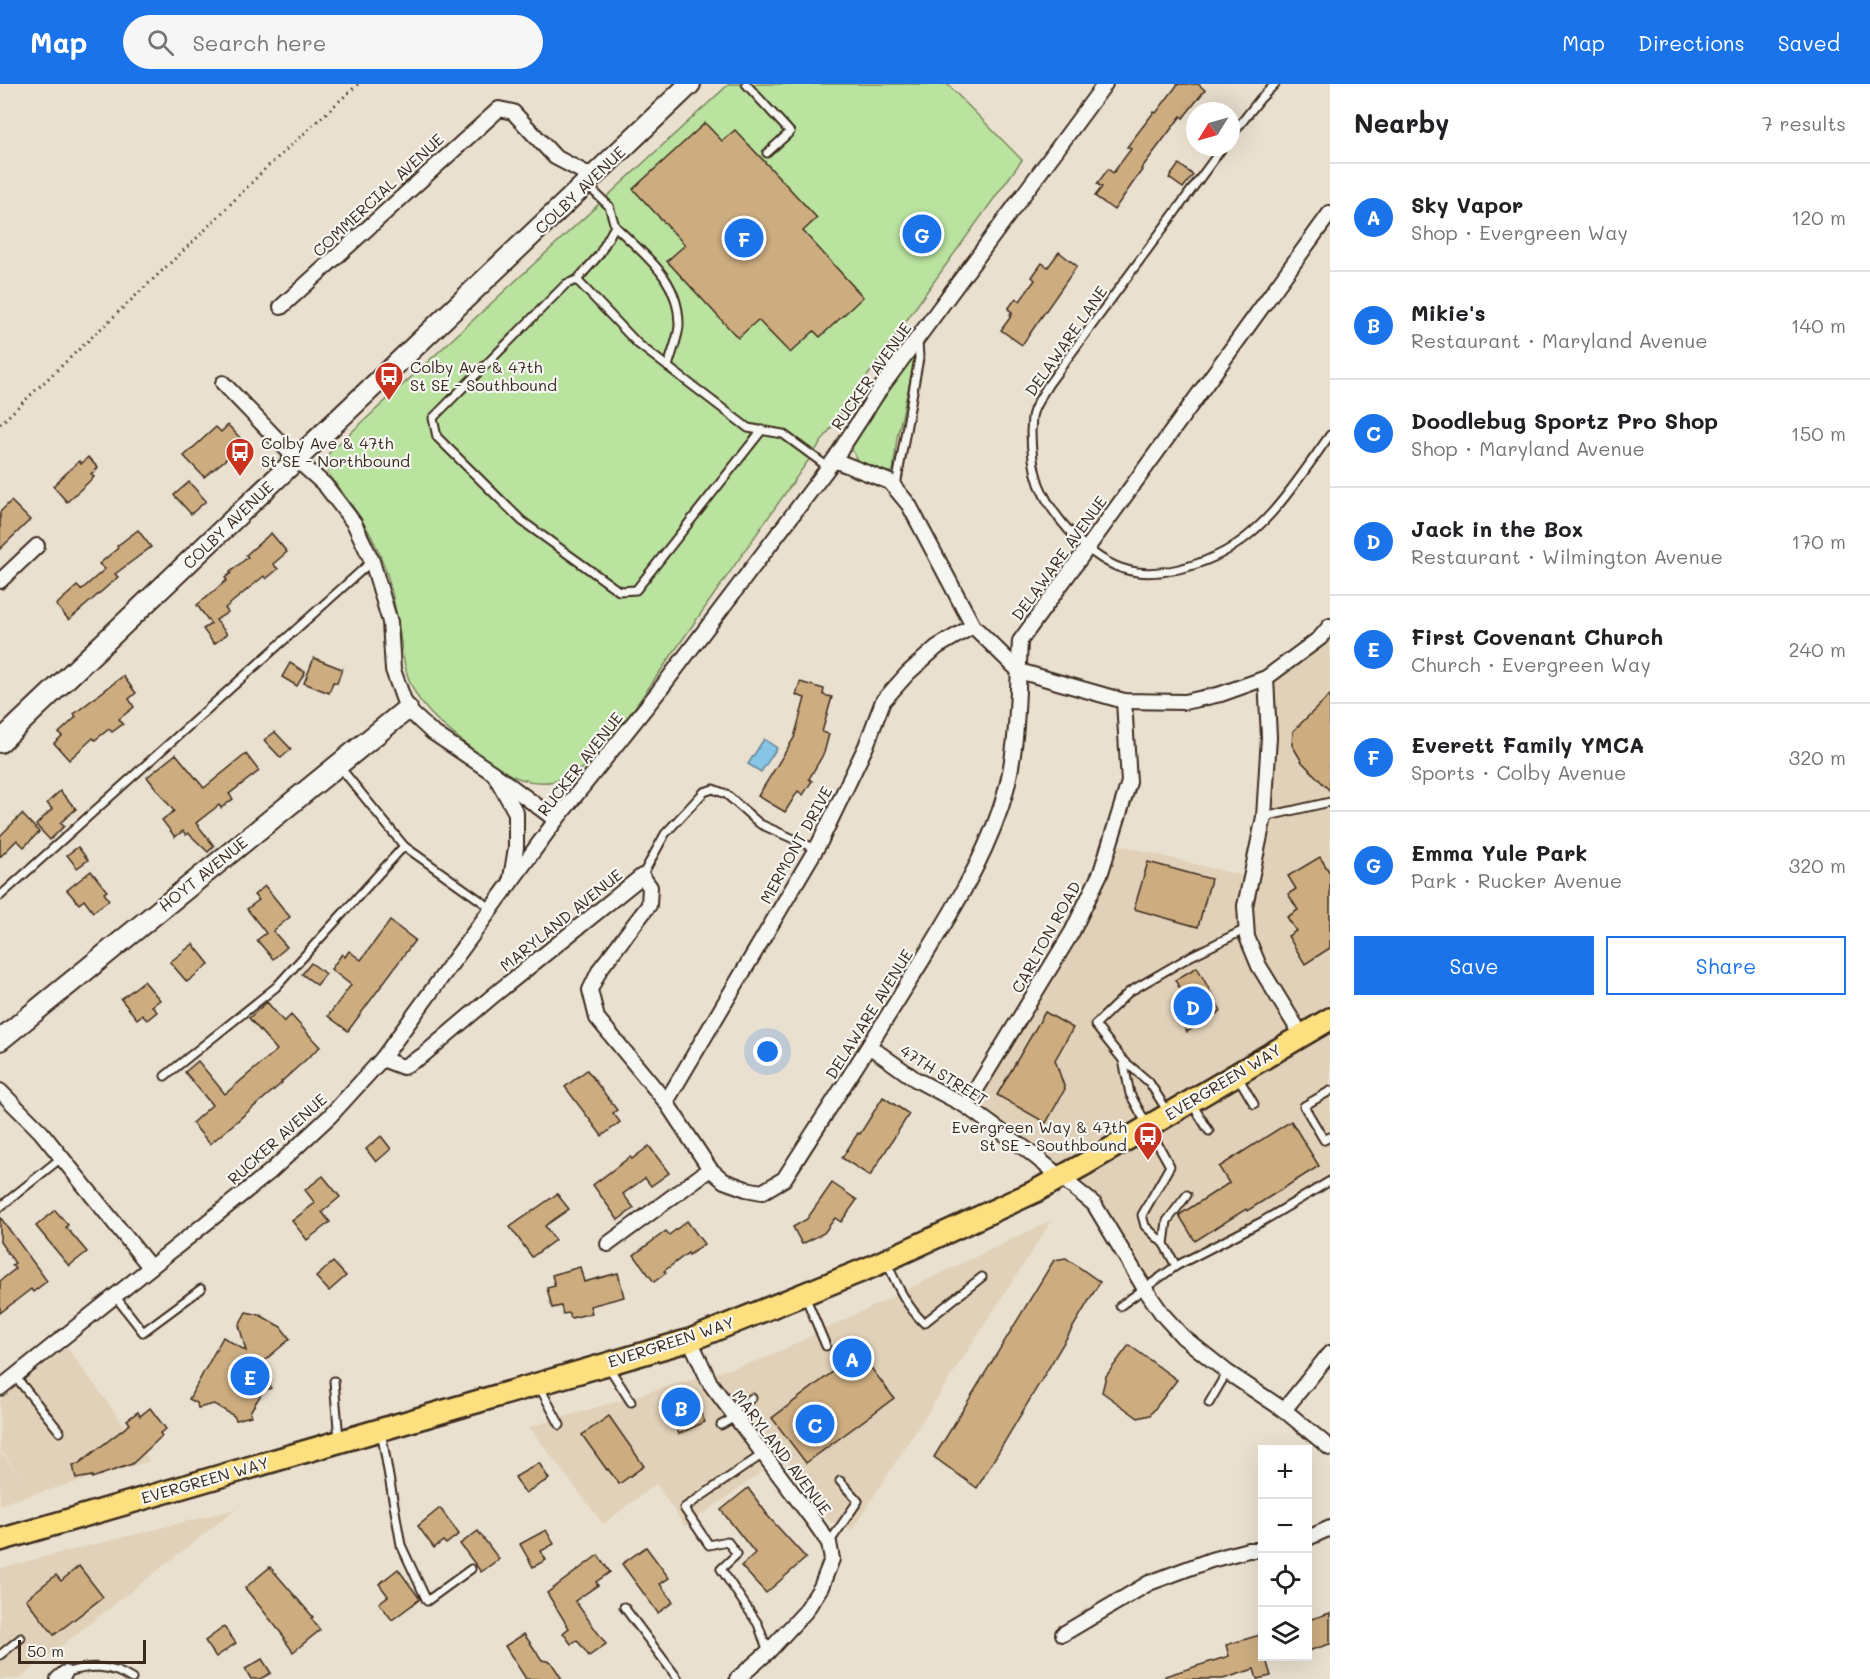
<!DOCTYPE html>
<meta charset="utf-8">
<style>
body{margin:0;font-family:Mali,sans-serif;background:#f6f6f6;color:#202124}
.controls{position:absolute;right:18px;bottom:18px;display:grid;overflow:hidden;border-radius:0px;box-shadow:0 6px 24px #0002}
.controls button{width:54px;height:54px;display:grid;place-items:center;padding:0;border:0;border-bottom:2px solid #e0e0e0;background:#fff;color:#202124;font:30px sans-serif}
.compass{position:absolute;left:1186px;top:18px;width:54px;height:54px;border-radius:50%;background:#fff;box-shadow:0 6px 24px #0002;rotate:233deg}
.scale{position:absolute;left:18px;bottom:15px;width:128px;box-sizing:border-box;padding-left:6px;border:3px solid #3b2a1e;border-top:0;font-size:16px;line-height:21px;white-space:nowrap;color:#3b2a1e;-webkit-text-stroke:4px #f6f6f2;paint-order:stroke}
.you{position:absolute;left:768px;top:968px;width:21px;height:21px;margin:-15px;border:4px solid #fff;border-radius:50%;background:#1a73e8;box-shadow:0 0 0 9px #1a73e833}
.badge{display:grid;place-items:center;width:39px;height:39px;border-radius:50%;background:#1a73e8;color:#fff;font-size:20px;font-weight:700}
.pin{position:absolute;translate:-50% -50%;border:3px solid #fff;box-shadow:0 2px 6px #0006}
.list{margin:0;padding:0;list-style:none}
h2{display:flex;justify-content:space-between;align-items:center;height:78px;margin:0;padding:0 24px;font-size:26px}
h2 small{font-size:20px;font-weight:400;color:#757577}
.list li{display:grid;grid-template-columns:39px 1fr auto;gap:18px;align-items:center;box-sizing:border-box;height:108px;padding:0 24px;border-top:2px solid #e0e0e0}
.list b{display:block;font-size:22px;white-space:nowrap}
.list p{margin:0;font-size:20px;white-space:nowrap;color:#757577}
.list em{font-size:20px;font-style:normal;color:#757577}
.actions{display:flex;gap:12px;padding:18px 24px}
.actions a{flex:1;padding:14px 0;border:2px solid #1a73e8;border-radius:0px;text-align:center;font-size:21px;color:#1a73e8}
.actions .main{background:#1a73e8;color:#fff}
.icon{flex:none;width:33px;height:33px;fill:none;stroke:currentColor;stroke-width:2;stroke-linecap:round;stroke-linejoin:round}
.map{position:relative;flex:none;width:1330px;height:1595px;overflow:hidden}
header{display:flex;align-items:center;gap:36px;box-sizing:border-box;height:84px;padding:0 30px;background:#1a73e8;color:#fff}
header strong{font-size:28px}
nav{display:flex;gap:33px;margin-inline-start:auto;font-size:21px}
.search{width:420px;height:54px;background:#f6f6f6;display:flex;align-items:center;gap:15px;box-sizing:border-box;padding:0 21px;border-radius:33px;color:#757577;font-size:22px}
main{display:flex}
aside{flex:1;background:#fff}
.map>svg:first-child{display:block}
.built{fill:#e1d1b8}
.green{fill:#bae39f;stroke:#7a865e;stroke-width:1.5}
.water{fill:#86c5e6;stroke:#688796;stroke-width:1.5}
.building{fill:#cdad80;stroke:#3b2a1e;stroke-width:1.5}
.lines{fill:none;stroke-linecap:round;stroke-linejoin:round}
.lane-casing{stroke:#3b2a1e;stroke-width:11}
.street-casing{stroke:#3b2a1e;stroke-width:18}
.secondary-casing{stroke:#3b2a1e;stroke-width:24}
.primary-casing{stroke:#3b2a1e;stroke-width:26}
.path{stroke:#3b2a1e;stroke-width:3;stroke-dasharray:1.5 4.5;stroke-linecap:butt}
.lane{stroke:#f6f6f2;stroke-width:7}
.street{stroke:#f6f6f2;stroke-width:14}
.secondary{stroke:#f6f6f2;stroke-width:20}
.primary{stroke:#fce080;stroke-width:21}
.labels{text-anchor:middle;stroke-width:4.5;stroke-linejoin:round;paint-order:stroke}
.street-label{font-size:16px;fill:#3b2a1e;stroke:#f6f6f2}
.poi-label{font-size:16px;fill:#3b2a1e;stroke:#f6f6f2;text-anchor:start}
</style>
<header>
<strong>Map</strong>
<div class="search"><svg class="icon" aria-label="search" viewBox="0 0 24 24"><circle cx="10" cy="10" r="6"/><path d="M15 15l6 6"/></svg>Search here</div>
<nav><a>Map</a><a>Directions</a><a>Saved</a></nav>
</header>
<main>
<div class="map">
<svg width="1330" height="1595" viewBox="0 0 1330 1595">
<rect width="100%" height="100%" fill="#eae0d0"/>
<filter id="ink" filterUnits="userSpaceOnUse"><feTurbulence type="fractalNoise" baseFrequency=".0167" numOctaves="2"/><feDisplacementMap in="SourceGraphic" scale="12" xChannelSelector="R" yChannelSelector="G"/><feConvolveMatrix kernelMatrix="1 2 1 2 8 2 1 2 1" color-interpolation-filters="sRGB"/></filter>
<g filter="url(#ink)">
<g class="built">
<path d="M1330 542V1093L1145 1205 1094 1120 966 1022 1111 759 1251 794 1266 594Z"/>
<path d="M1052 1136 852 1446 829 1437 784 1372 685 1443 656 1400 603 1440 529 1343 763 1275Z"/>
<path d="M67 1263 150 1377 0 1420V1368L24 1397 0 1366V1316Z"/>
<path d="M236 1425 19 1595H0V1484Z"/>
</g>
<g class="green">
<path d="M729 0H947L1022 76 930 203 645 609C616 649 581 714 521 695 500 689 484 674 467 661 445 643 421 626 410 598 403 582 402 563 399 545 394 516 389 489 376 462 368 444 357 428 345 412 340 404 330 395 327 386 325 380 326 374 329 369Z"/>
<path d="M914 272V280L897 354 893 388C884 389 867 380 857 376L850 361Z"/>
</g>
<path class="water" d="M764 655 777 664 761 688 748 680Z"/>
<g class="building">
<path d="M1178 0H1198L1205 6 1183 34 1181 32 1141 85 1142 86 1114 126 1095 112 1102 103 1097 100 1108 85 1113 89 1131 65 1127 63 1154 28 1156 29Z"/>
<path d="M705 39 722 57 735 46 817 134 803 147 863 213 820 253 814 247 790 269 758 236 738 254 667 177 685 161 633 105Z"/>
<path d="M1179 80 1193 91 1183 104 1169 94Z"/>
<path d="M1059 168 1077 182 1022 261 1001 246 1012 231 1010 230 1012 228 1008 225 1016 214 1020 217 1035 196 1032 193 1042 179 1048 183Z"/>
<path d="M228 341 243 357 235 365 236 367 204 393 184 372 216 343 221 348Z"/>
<path d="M88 373 98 384 91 390 94 393 67 418 53 402 79 377 81 380Z"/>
<path d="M189 398 206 417 191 430 174 411Z"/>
<path d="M11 417 30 436 0 465V428Z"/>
<path d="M138 446 151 463 115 490 118 493 69 536 56 521 77 502 81 506 105 485 99 480 118 464 117 462Z"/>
<path d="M271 449 287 468 273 480 278 485 266 495 264 492 225 524 228 528 216 536 227 550 214 560 203 545 211 540 197 521 227 496 225 494 231 489 230 488 248 473 246 471Z"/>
<path d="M314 574 342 585 337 599 333 598 329 609 304 599Z"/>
<path d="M290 579 305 588 297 602 282 593Z"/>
<path d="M123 592 136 609 129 615 134 623 119 635 123 640 112 648 109 645 95 656 93 654 69 676 54 659 62 652 59 649 76 633 74 630Z"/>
<path d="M800 598 824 605 823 611 832 613 822 648 829 650 824 669 809 695 812 697 803 711 798 707 785 728 758 712 794 654 805 614 796 611Z"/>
<path d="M1330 611V707L1302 678 1292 661 1293 647Z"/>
<path d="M275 648 291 665 281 674 264 656Z"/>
<path d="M176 670 204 704 246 670 259 687 229 710 233 715 221 724 219 721 196 739 214 762 208 768 188 749 186 751 183 747 175 753 162 736 174 727 147 693Z"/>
<path d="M60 707 76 725 60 739 64 742 50 756 36 741 52 725 47 719Z"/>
<path d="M22 730 39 748 24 763 17 756 0 773V752Z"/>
<path d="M78 763 88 776 77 784 67 771Z"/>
<path d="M1320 773 1330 789V864L1305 880 1288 852 1296 847 1287 833 1298 826 1288 810 1296 805 1288 792Z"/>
<path d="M1148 778 1211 795 1198 843 1134 825Z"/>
<path d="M91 787 107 807 104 809 109 816 93 828 84 816 79 820 67 806Z"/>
<path d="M265 802 290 833 273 847 287 863 273 875 257 856 266 849 247 825 259 816 254 811Z"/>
<path d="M390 837 415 856 348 947 328 932 351 901 331 885 342 870 345 873 349 867 361 876Z"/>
<path d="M193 860 209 880 187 898 170 878Z"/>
<path d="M311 879 326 890 317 901 302 890Z"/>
<path d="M1197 883 1221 927 1187 948 1176 930 1190 922 1175 896Z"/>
<path d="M144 897 160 916 152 922 157 928 147 936 142 931 137 935 121 915Z"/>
<path d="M267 918 284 938 291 931 320 963 281 998 282 999 210 1060 192 1039 212 1021 185 988 198 977 225 1010 277 966 249 934Z"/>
<path d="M1045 928 1073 944 1055 976 1065 1005 1046 1039 997 1011Z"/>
<path d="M587 986 617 1026 613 1029 620 1038 602 1052 565 1003Z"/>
<path d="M883 1013 909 1030 870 1092 842 1074 858 1049 860 1050Z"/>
<path d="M1291 1037 1319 1082 1247 1127 1246 1125 1195 1157 1179 1131 1229 1099 1219 1083Z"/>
<path d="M381 1052 391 1065 376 1078 366 1065Z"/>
<path d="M649 1062 669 1089 651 1102 645 1094 623 1110 634 1124 618 1136 593 1101 630 1073 632 1075Z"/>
<path d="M323 1092 340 1113 322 1128 330 1138 307 1156 292 1137 315 1119 305 1106Z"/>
<path d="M832 1099 857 1116 841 1138 835 1134 824 1149 802 1160 793 1143 807 1135Z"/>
<path d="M557 1110 569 1125 545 1142 555 1156 532 1173 510 1143Z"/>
<path d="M55 1126 68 1141 66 1143 87 1168 69 1182 36 1142Z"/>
<path d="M0 1133 47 1197 33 1208 31 1205 0 1229V1197L15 1185 12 1181 15 1179 0 1158Z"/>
<path d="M687 1137 704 1160 689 1171 688 1169 664 1187 666 1189 654 1198 634 1171 666 1147 669 1151Z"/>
<path d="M1066 1174 1100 1198 977 1404 934 1373 1054 1176Z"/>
<path d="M333 1178 346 1192 329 1207 316 1193Z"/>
<path d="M580 1183 584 1198 618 1189 624 1213 590 1222 592 1229 571 1234 569 1229 563 1230 561 1222 552 1224 547 1204 555 1202 552 1191Z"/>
<path d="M246 1228 260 1231 281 1243 290 1255 264 1277 271 1304 263 1307 250 1328 251 1332 236 1336 234 1332 214 1320 198 1324 197 1319 189 1315 223 1253 246 1267 239 1241Z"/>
<path d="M1129 1261 1177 1296 1150 1331 1138 1334 1102 1308 1106 1292Z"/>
<path d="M859 1268 894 1314 806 1379 772 1334Z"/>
<path d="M689 1304 705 1338 679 1350 664 1316Z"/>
<path d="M150 1324 166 1345 160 1349 162 1352 132 1380 92 1394V1392L76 1395 73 1381 78 1380 130 1340 127 1336 138 1328 140 1332Z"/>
<path d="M609 1332 644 1382 619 1400 608 1385 607 1386 582 1351Z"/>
<path d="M539 1379 549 1395 525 1409 515 1393Z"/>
<path d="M748 1404 767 1430H766L806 1474 766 1509 741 1482 755 1469 721 1426Z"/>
<path d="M440 1424 459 1450 446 1460 443 1457 434 1464 418 1442Z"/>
<path d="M546 1446 554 1460 541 1467 546 1476 533 1483 520 1460Z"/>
<path d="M478 1447 499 1475 481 1488 460 1460Z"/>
<path d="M646 1463 669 1494 660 1500 673 1518 658 1529 622 1480Z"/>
<path d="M598 1471 610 1488 596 1498 598 1501 575 1517 606 1560 589 1572 577 1556 571 1560 563 1549 569 1544 547 1509Z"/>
<path d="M79 1482 103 1513 54 1551 26 1515 56 1491 61 1497Z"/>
<path d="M270 1483 313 1533 311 1534 320 1546 293 1568 284 1555 285 1554 245 1504Z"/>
<path d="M398 1485 420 1515 392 1536 379 1519 388 1512 379 1500Z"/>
<path d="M1330 1529V1560L1308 1567V1536Z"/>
<path d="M224 1543 236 1559 216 1573 205 1557Z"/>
<path d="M524 1550 542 1576 551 1578 562 1595H526L505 1562Z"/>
<path d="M1263 1550V1572H1265L1271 1592 1257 1595 1254 1585 1223 1595H1165V1592L1229 1572 1226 1561Z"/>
<path d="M262 1575 271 1589 260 1595H251L245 1585Z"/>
</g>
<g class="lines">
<g class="lane-casing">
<g id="lane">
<path d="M746 0 790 48 767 69"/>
<path d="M1231 52 1260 15 1275 0"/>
<path d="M1223 63 1048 301C1043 310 1036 319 1033 329 1031 334 1032 341 1031 347 1031 365 1033 383 1039 400 1054 437 1096 483 1137 488 1163 491 1193 483 1216 472 1267 448 1298 395 1330 351"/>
<path d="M615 142C645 172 680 195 679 242 678 255 671 270 668 283"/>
<path d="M577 196 599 171 615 142 609 122 587 101"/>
<path d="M762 346 636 506 619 507 522 437 437 353 433 334 566 200 577 196 638 260 748 344 783 350 828 383"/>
<path d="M896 402 919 274 918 257"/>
<path d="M339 682 404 762 491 824"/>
<path d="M1264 733 1330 718"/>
<path d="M642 792 665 750 704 708 713 705 726 710 760 740 816 765"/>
<path d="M0 812 372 477"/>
<path d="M1123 976 1130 1010 1170 1082 1142 1131 1145 1142 1164 1160"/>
<path d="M165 992 276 903 404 762"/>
<path d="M1238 993 1254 1020"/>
<path d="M1330 1007 1304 1022 1324 1056 1330 1053"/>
<path d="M1192 1020 1209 1047"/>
<path d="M1168 1028 1149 998 1123 976 1095 941 1129 908 1191 872 1246 845"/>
<path d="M0 1123 61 1074"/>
<path d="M887 1179C897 1201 906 1222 924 1239L982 1193"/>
<path d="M1176 1182 1263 1137 1330 1097"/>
<path d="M115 1212 143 1248 201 1205"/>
<path d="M805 1212 826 1262"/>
<path d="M1120 1222 1176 1182 1164 1160 1167 1137 1187 1111"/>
<path d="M608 1282 631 1318"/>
<path d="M15 1292 60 1348"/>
<path d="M334 1297 339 1355"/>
<path d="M539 1302 560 1341"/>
<path d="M1209 1319 1227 1288"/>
<path d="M731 1328 752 1314"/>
<path d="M721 1341 735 1333"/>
<path d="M381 1347 401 1461 427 1517 471 1485"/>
<path d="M763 1370 684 1424 709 1461 727 1457 737 1470 721 1485 758 1540 768 1568"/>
<path d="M829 1459 858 1417 840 1397"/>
<path d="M624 1523 678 1595"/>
<path d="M0 1571 21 1554"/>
<path d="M65 1589C90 1581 109 1580 132 1595"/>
</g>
</g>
<g class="street-casing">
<g id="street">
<path d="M281 223 499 25 513 28 555 73 593 93"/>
<path d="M223 299 297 376 325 401 354 439 372 477 390 538 393 586 407 625 432 648 493 689 556 736"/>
<path d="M834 376 890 398 909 421 973 542 1019 587 1124 617 1185 618 1221 610 1266 594"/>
<path d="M0 497 37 462"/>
<path d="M496 693 516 729V764L511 794"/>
<path d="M1302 952 1259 882 1247 853 1245 822 1264 733 1269 653 1266 594 1320 554 1330 542"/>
<path d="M869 962 915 995 966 1022 1027 1066 1094 1120 1145 1205 1163 1231 1183 1253 1227 1288 1284 1326 1330 1364"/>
<path d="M382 975 403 983 422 972 494 911 642 792 650 803 649 821 600 885 590 906 597 934 666 1018 710 1085 724 1097 746 1105 762 1108 784 1095C826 1029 869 963 910 896 944 841 980 785 1001 723 1019 670 1017 612 1020 557L1330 129"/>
<path d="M0 1007 41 1048 150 1183"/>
<path d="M666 1018 820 758 866 662 883 617 908 589 937 563 973 542"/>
<path d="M966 1022 1072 848 1101 788 1129 698 1124 617"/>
<path d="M608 1160 710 1085"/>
<path d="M690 1256 710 1299 813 1436 829 1459 832 1475 821 1503 805 1528 768 1568 737 1595"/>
<path d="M0 1304 271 1087 330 1032 382 975 556 736 659 607 834 376 880 305 1105 0"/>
<path d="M1284 1326 1330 1269"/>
<path d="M1308 1454 1330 1444"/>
<path d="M1063 1550 1149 1499 1211 1476 1248 1466H1262"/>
<path d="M58 1595 65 1589"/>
</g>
</g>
<g class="secondary-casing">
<g id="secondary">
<path d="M0 658 690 0"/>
<path d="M0 956 407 625"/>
</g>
</g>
<g class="primary-casing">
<path id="primary" d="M0 1456 690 1256 871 1183 1034 1108 1085 1080 1330 935"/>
</g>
<path class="path" d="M0 340 202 149 264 86 358 0"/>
<use href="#lane" class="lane"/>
<use href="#street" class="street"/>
<use href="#secondary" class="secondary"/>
<use href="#primary" class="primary"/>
</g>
</g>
<defs>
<g id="bus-pin" transform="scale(1.5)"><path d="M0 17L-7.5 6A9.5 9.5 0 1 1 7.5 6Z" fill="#c8321e" stroke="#f6f6f2"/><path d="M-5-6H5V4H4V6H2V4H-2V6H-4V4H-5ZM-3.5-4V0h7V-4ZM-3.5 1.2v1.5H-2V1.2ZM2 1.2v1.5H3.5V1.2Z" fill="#fff"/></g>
</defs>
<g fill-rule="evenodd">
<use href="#bus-pin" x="389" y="292"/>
<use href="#bus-pin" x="240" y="368"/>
<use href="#bus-pin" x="1148" y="1052"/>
</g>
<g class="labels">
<g class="street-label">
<text transform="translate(580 106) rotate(-44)" y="6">COLBY AVENUE</text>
<text transform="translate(378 111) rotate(-43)" y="6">COMMERCIAL AVENUE</text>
<text transform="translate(1066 257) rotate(-55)" y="6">DELAWARE LANE</text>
<text transform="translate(871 292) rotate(-55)" y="6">RUCKER AVENUE</text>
<text transform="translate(228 441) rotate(-44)" y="6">COLBY AVENUE</text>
<text transform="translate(1059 474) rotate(-54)" y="6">DELAWARE AVENUE</text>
<text transform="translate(580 680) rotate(-52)" y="6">RUCKER AVENUE</text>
<text transform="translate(796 761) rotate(-61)" y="6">MERMONT DRIVE</text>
<text transform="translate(203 790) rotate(-39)" y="6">HOYT AVENUE</text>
<text transform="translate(561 836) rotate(-39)" y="6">MARYLAND AVENUE</text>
<text transform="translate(1046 853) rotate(-61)" y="6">CARLTON ROAD</text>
<text transform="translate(869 930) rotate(-58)" y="6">DELAWARE AVENUE</text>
<text transform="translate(944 991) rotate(32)" y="6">47TH STREET</text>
<text transform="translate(1223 998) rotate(-31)" y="6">EVERGREEN WAY</text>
<text transform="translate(277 1055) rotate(-42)" y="6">RUCKER AVENUE</text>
<text transform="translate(671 1258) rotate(-18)" y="6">EVERGREEN WAY</text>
<text transform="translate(782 1368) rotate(53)" y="6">MARYLAND AVENUE</text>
<text transform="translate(205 1396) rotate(-16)" y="6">EVERGREEN WAY</text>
</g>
<g class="poi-label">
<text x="410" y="289">Colby Ave &amp; 47th<tspan x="410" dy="18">St SE - Southbound</tspan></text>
<text x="261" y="365">Colby Ave &amp; 47th<tspan x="261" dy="18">St SE - Northbound</tspan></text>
<text x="1127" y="1049" text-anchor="end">Evergreen Way &amp; 47th<tspan x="1127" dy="18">St SE - Southbound</tspan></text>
</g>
</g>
</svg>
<div class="controls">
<button>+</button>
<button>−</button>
<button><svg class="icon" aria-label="locate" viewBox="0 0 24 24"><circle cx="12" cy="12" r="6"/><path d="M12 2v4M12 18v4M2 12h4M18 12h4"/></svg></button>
<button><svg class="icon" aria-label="layers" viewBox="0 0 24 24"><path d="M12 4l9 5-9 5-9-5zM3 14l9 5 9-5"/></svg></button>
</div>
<svg class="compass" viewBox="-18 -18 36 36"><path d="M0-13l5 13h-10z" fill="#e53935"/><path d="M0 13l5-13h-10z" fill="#757577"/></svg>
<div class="scale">50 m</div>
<div class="you"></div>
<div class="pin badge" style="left:852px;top:1274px">A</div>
<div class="pin badge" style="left:681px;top:1323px">B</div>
<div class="pin badge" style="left:815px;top:1340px">C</div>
<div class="pin badge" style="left:1193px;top:922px">D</div>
<div class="pin badge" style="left:250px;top:1292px">E</div>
<div class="pin badge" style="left:744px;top:154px">F</div>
<div class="pin badge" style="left:922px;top:150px">G</div>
</div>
<aside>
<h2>Nearby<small>7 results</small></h2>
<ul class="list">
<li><span class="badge">A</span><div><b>Sky Vapor</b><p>Shop · Evergreen Way</p></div><em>120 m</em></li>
<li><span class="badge">B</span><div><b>Mikie's</b><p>Restaurant · Maryland Avenue</p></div><em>140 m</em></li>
<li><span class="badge">C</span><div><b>Doodlebug Sportz Pro Shop</b><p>Shop · Maryland Avenue</p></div><em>150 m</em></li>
<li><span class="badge">D</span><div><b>Jack in the Box</b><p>Restaurant · Wilmington Avenue</p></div><em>170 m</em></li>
<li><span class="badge">E</span><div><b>First Covenant Church</b><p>Church · Evergreen Way</p></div><em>240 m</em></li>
<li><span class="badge">F</span><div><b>Everett Family YMCA</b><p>Sports · Colby Avenue</p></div><em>320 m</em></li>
<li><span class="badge">G</span><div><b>Emma Yule Park</b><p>Park · Rucker Avenue</p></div><em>320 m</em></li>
</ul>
<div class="actions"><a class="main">Save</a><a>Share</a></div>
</aside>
</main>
